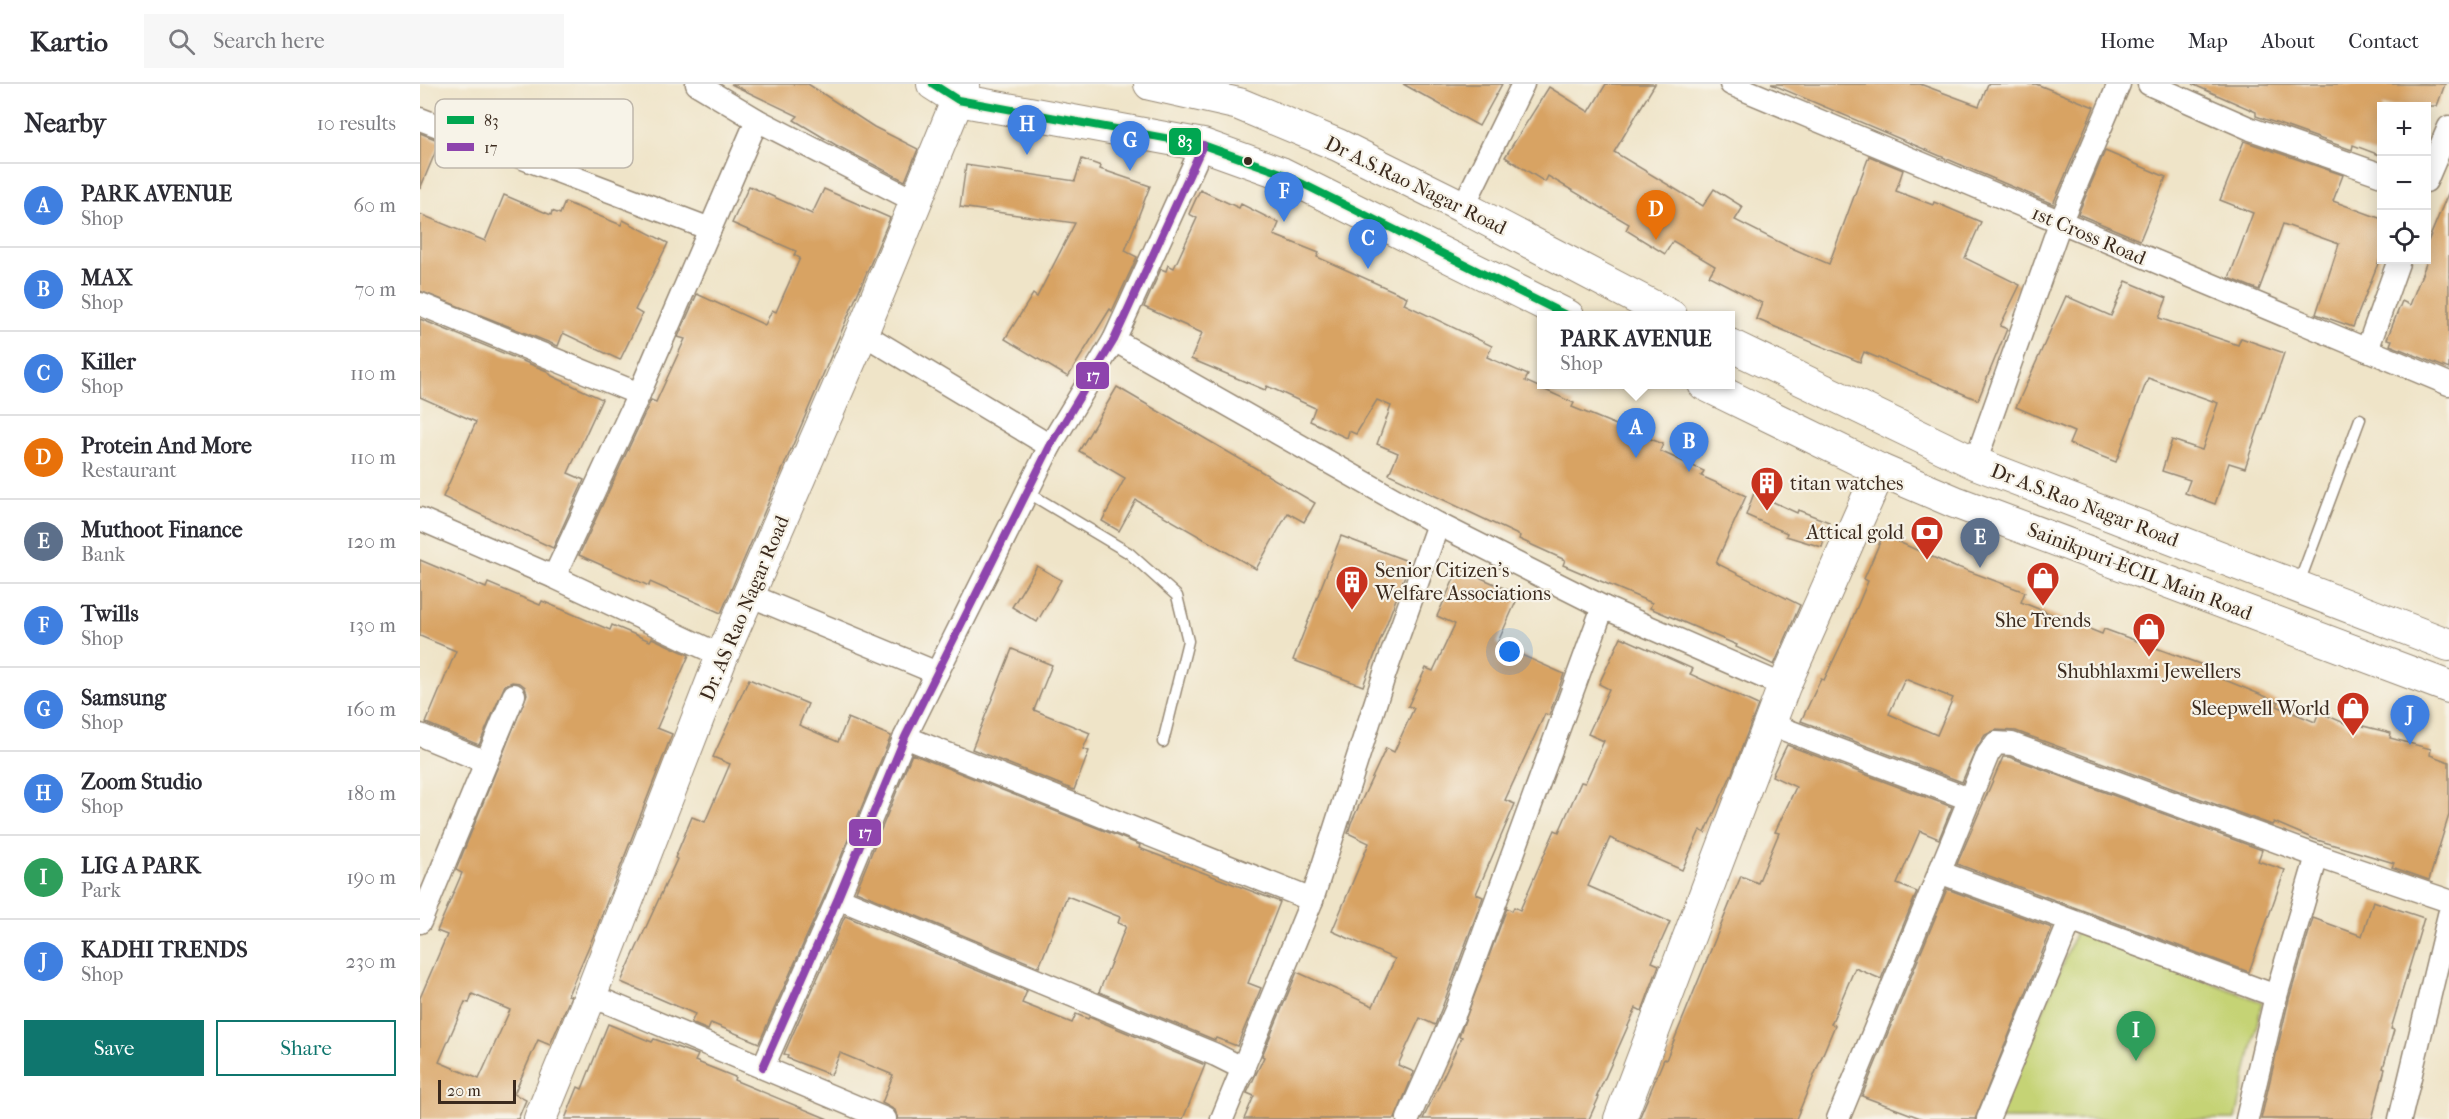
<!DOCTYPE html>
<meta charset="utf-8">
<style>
body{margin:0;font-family:"IM FELL French Canon",serif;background:#f7f7f7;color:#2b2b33}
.controls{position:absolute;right:18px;top:18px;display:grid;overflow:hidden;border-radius:0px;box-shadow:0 3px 15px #0003}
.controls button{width:54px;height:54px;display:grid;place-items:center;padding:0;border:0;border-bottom:2px solid #e1e1e2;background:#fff;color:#2b2b33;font:30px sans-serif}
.scale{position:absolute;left:18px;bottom:15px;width:78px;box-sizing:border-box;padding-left:6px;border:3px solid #3b2a1e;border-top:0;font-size:16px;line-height:21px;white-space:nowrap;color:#3b2a1e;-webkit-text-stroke:4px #f7f3e8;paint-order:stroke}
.you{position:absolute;left:1090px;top:568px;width:21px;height:21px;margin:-15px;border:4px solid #fff;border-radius:50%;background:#1a73e8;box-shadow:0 0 0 9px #1a73e833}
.badge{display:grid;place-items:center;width:39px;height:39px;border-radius:50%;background:#0f766e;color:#fff;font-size:20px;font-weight:700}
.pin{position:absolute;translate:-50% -50px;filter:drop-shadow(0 2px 3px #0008)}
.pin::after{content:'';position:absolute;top:32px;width:21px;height:18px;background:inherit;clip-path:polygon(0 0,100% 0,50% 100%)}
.popup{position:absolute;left:1117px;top:227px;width:198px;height:78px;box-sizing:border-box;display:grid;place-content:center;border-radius:0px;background:#fff;filter:drop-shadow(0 2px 4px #0005);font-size:20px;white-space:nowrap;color:#7c7c81}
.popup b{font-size:22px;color:#2b2b33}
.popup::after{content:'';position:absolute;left:50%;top:100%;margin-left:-12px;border:12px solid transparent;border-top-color:#fff}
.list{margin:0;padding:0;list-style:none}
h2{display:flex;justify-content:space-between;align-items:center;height:78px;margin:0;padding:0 24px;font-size:26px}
h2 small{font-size:20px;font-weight:400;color:#7c7c81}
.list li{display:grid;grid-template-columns:39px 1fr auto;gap:18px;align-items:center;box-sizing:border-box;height:84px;padding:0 24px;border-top:2px solid #e1e1e2}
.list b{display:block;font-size:22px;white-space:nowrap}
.list p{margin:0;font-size:20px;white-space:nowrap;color:#7c7c81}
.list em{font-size:20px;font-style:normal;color:#7c7c81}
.actions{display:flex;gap:12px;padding:18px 24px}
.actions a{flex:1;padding:14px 0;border:2px solid #0f766e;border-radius:0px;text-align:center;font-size:21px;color:#0f766e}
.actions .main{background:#0f766e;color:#fff}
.icon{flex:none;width:33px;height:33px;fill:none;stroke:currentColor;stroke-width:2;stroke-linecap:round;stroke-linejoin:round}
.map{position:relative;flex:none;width:2029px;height:1035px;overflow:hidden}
header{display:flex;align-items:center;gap:36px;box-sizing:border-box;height:84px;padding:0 30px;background:#fff;border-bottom:2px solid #e1e1e2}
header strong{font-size:28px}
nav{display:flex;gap:33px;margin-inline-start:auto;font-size:21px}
.search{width:420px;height:54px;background:#f7f7f7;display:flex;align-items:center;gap:15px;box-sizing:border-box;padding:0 21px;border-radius:0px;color:#7c7c81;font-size:22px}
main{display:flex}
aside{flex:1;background:#fff}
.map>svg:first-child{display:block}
.green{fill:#c5d375;stroke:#807e4a;stroke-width:1.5}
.building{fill:#d8a364;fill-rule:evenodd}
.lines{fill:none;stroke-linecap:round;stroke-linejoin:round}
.lane-casing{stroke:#958773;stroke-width:13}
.street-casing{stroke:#958773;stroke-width:25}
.secondary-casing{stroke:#958773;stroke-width:34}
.lane{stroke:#fff;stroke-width:10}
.street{stroke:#fff;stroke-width:22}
.secondary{stroke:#fff;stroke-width:32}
.bus-1-casing{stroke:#f7f3e8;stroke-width:12}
.bus-2-casing{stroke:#f7f3e8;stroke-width:12}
.bus-1{stroke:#00a651;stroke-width:8}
.bus-2{stroke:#8e44ad;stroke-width:8}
.bus-dot{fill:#3b2a1e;stroke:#f7f3e8;stroke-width:2}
.labels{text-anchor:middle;stroke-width:4.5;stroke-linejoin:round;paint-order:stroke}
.street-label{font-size:20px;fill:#3b2a1e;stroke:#f7f3e8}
.poi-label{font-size:20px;fill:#3b2a1e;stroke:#f7f3e8;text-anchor:start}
.key{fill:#f7f3e8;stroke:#bfb7ab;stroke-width:1.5}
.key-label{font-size:16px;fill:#3b2a1e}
.line-badge{stroke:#f7f3e8;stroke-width:2}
.badge-label{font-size:16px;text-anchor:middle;font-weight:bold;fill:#fff}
</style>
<header>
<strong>Kartio</strong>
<div class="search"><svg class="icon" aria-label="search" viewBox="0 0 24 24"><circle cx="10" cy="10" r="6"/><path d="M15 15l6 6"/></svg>Search here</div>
<nav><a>Home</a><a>Map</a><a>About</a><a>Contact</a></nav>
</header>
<main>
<aside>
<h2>Nearby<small>10 results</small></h2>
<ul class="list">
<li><span class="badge" style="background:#3f7fe0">A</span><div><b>PARK AVENUE</b><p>Shop</p></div><em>60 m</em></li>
<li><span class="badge" style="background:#3f7fe0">B</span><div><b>MAX</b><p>Shop</p></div><em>70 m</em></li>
<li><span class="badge" style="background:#3f7fe0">C</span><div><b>Killer</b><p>Shop</p></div><em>110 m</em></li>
<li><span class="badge" style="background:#e8710a">D</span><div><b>Protein And More</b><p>Restaurant</p></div><em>110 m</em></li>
<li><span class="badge" style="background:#5c6f8a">E</span><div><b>Muthoot Finance</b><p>Bank</p></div><em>120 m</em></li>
<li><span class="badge" style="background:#3f7fe0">F</span><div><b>Twills</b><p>Shop</p></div><em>130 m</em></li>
<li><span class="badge" style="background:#3f7fe0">G</span><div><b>Samsung</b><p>Shop</p></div><em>160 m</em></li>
<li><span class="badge" style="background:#3f7fe0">H</span><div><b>Zoom Studio</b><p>Shop</p></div><em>180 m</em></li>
<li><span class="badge" style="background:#2e9e5b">I</span><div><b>LIG A PARK</b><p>Park</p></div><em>190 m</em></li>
<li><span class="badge" style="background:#3f7fe0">J</span><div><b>KADHI TRENDS</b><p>Shop</p></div><em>230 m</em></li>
</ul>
<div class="actions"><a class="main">Save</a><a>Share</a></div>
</aside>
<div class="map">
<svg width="2029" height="1035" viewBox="0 0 2029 1035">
<rect width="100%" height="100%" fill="#f7f3e8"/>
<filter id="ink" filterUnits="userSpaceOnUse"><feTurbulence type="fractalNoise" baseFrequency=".0167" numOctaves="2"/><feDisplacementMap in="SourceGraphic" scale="12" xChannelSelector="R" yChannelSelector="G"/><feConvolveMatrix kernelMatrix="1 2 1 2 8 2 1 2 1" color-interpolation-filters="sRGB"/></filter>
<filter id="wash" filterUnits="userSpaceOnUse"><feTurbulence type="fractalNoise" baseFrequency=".008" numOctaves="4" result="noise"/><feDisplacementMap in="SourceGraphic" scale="24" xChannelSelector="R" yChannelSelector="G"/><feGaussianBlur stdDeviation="1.35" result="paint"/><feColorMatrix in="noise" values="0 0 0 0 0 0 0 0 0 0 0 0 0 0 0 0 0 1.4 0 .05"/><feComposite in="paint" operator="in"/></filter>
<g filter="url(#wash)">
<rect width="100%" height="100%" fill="#efe4c8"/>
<path class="green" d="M1656 848 1842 918 1816 1035H1578Z"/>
<g id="blocks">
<g class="building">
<path d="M311 0H388L454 43 498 65 485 97 416 61 374 36 378 32Z"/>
<path d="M983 0H1082L1059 42Z"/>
<path d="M1186 0H1235L1194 68 1283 122 1294 105 1323 123 1315 136 1367 162 1409 180 1449 72 1483 86 1476 107 1513 121 1514 118 1561 138 1545 174 1600 201 1580 242 1587 245 1558 316 1444 268 1440 278 1336 235 1342 219 1289 192 1295 182 1253 157 1245 170 1206 146 1209 140 1128 92 1125 98 1085 73 1129 3 1169 28Z"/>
<path d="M1351 0H1500L1559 22 1568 0H1616L1674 23 1633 120Z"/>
<path d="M1772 0H2025L2017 22H1962V72L1933 61 1932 66 1836 32V28Z"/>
<path d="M0 49 20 57 0 105Z"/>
<path d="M1824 57 1923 91 1913 117 1962 135V169L1933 243 1896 230 1919 160 1863 140 1839 206 1809 194 1833 129 1800 116Z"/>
<path d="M1685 67 1746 93 1720 156 1658 130Z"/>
<path d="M662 75 681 82 680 85 730 102 705 167 717 173 692 227 690 225 648 293 585 255 613 210 617 213 655 139 540 123 546 81 655 97Z"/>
<path d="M329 102 392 130 404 105 470 134 301 529 230 498 229 502 159 471 231 316 236 318 265 255 258 253 277 210 345 241 352 226 356 228 380 174 374 171 376 167 312 139Z"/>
<path d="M780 106 819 124 821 120 859 139 854 151 899 169 897 173 987 213 984 220 1072 262 1067 273 1108 291 1105 297 1154 319 1152 323 1243 360 1240 367 1284 387 1281 392 1326 412 1296 479 1380 521 1354 581 1316 563 1317 561 1230 524 1232 519 1143 481 1145 476 1099 455 1100 452 969 390 978 369 957 360 971 322 957 316 936 350 929 347 927 354 890 337 895 324 847 302 845 306 771 275 782 249 724 223 741 185 746 187 748 181 754 184 777 134 769 130Z"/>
<path d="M2029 107V285L1970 261 1972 256 1967 255 1982 217 1990 221 2007 177V160Z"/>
<path d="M84 111 131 131 132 127 140 130 145 118 201 141 203 136 248 159 215 226 222 230 200 276 143 249 138 262 0 207V130L65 157Z"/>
<path d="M1706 197 1747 214 1739 234 1818 261 1821 254 1864 269 1825 384 1809 379 1795 420 1765 409 1770 396 1742 387 1752 356 1782 366 1798 319 1728 294 1696 378 1649 360 1654 348 1596 323 1646 212 1691 232Z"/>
<path d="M0 235 127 287 132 292 182 315 148 389 164 396 133 464 23 413 56 338 0 313Z"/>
<path d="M697 303 895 419 884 438 868 429 836 485 716 416 699 447 682 437 705 394 659 367Z"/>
<path d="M1334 409 1377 429 1378 426 1409 438 1402 463 1366 452 1367 449 1326 431Z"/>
<path d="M1463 451 1537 484 1538 483 1605 508 1601 518 1682 550 1684 545 1788 583 1785 588 1859 618 1857 622 1895 638 1899 628 1938 645 1939 641 1971 649 1970 654 2011 665 2010 671 2029 678V731L2009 796 1972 783 1974 779 1894 755 1854 738 1852 741 1596 647 1576 646 1565 651 1556 665 1542 698 1381 637 1401 595 1404 596 1424 554 1448 497 1444 495ZM1485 595 1533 614 1517 651 1469 630Z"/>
<path d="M921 452 990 478 943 602 873 576Z"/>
<path d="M0 476 66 504 68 499 120 521 122 517 190 546 192 541 230 557 232 554 269 571 237 644 252 650 176 846 148 911 151 912 130 961 118 956 94 1010 106 1016 98 1035H0V914L27 851 17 847 42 789 36 786 107 610 105 603 100 599 92 598 85 601 59 661 6 639 36 567 0 552ZM52 910 90 926 59 995 19 978 45 918 49 919Z"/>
<path d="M617 482 641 496 617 538 592 523Z"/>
<path d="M1039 484 1099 511 1077 560 1144 590 1129 631 1125 630 1085 716 1095 720 1056 810 1063 813 1023 921 1015 941 1000 934 978 981 994 988 975 1035H824L834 1012 827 1009 844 973 842 972 877 888 953 922 975 875 912 847 949 759 928 749 931 739 966 664 974 668 994 624 988 622 1006 584 1013 587 1035 540 1017 532Z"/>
<path d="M1201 553 1273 585 1270 590 1338 621 1312 689 1285 749 1280 746 1262 786 1190 754 1168 802 1250 838 1232 878 1239 881 1222 927 1216 924 1177 1012 1179 1013 1169 1035H1003L1042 953 1039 952 1087 824 1092 827 1094 823 1100 826 1135 746 1139 748 1161 698 1165 699 1184 657 1168 650 1189 605 1179 600Z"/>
<path d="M592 565 632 581 614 626 670 649 663 665 669 667 654 706 552 665Z"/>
<path d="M329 595 388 620 379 641 418 658 428 634 471 652 406 809 339 959 291 939 288 946 271 939 275 930 201 898 257 775 255 774 272 733 285 738 310 680 293 673Z"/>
<path d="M1367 661 1532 723 1519 755 1500 747 1477 800 1497 808 1461 895 1435 884 1411 940 1415 941 1376 1035H1219L1244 975 1246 976 1321 792 1338 799 1359 749 1355 748 1376 703 1352 692Z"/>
<path d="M492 670 720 761 719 764 860 818 828 899 841 904 817 962 796 954 795 956 679 908 706 842 698 839 700 833 647 812 619 883 436 807Z"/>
<path d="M1583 673H1589L1842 766 1838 777 1865 786 1829 888 1537 780Z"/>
<path d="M1527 805 1632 844 1555 1035H1503L1442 1012Z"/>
<path d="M1953 817 2004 834 1971 945 1974 946 1963 984 1965 985 1952 1035H1841L1869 915 1893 834 1942 852Z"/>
<path d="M425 832 607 907 602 919 652 939 656 930 668 935 669 933 785 981 763 1035H478L475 1026 462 1019 473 991 420 969 411 991 367 974 368 971 364 970Z"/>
<path d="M188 940 232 958 234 955 278 971 275 977 315 993 314 996 408 1035H145L158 1003 162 1005Z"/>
</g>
</g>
</g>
<g filter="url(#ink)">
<use href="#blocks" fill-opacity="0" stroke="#958773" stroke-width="1.5"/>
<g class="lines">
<g class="lane-casing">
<g id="lane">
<path d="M607 408 709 469 757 512 768 557 743 658"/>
<path d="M1879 499 1940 335"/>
</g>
</g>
<g class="street-casing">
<g id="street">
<path d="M277 0 337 36 497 118"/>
<path d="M1311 0 2029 300"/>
<path d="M1729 0 1831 45 1962 91"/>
<path d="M0 35 290 145"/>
<path d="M2006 97 2029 43"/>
<path d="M1043 123 1103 0"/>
<path d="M0 220 219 310"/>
<path d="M442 249 630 362"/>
<path d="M694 256 1018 440 1183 523 1364 602"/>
<path d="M1947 266 1979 176"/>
<path d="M1555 379 1640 139 1699 0"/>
<path d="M0 435 134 493 302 572"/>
<path d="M134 493 219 310 337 36"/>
<path d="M329 511 517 589"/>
<path d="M1350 640 1549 715"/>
<path d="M0 651 66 678"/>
<path d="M485 653 892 816"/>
<path d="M1519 788 1856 912"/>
<path d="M418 814 796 971 824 985"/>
<path d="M0 838 94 611"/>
<path d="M169 915 187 918 465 1035"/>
<path d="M343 983 418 814 485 653 630 362 694 256 783 61"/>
<path d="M802 1035 892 816 965 589 1018 440"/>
<path d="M988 1035 1036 926 1183 523"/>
<path d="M1418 1035 1568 670 1576 659 1592 660 1897 772 2029 817"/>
<path d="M1568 1035 1650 837"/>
<path d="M1827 1035 1856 912 1897 772"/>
<path d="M1980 1035 2029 831"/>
</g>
</g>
<g class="secondary-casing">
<g id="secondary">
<path d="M513 0 538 16 783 61 861 89 1148 232"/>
<path d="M730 0 819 20 918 61 1043 123 1251 232"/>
<path d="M1310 261 1555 379 2029 561"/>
<path d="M1284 300 1460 386 1535 418 2029 603"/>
<path d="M120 1035 169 915 302 572 442 249 544 0"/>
<path d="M1200 1035 1364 602 1460 386"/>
</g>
</g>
<use href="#lane" class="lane"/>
<use href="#street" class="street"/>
<use href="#secondary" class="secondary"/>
<g class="bus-1-casing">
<path id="bus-1" d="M513 0 538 16 783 61 861 89 1148 232"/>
</g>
<g class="bus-2-casing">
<path id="bus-2" d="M343 983 418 814 485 653 630 362 694 256 783 61"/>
</g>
<use href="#bus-1" class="bus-1"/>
<use href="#bus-2" class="bus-2"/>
</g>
</g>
<defs>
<g id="building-pin" transform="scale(1.725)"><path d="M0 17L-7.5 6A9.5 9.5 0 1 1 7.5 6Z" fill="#c8321e" stroke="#f7f3e8"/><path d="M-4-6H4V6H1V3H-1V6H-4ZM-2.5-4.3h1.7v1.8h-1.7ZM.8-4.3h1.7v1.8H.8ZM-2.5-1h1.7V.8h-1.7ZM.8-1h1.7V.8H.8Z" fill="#fff"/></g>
<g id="bank-pin" transform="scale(1.725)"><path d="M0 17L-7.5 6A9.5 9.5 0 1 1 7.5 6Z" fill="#c8321e" stroke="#f7f3e8"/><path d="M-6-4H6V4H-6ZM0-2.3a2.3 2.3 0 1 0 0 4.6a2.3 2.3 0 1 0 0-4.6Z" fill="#fff"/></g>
<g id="shop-pin" transform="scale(1.725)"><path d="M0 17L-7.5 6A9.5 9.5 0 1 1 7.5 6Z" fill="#c8321e" stroke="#f7f3e8"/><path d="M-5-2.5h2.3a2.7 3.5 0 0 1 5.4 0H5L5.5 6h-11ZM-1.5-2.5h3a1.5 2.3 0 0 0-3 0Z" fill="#fff"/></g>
</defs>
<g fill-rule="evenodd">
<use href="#building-pin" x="1347" y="399"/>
<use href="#bank-pin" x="1507" y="448"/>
<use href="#shop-pin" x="1623" y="494"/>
<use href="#building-pin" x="932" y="498"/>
<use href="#shop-pin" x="1729" y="545"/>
<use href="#shop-pin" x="1933" y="624"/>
</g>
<circle class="bus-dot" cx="828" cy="77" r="5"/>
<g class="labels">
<g class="street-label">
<text transform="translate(996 101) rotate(26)" y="7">Dr A.S.Rao Nagar Road</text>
<text transform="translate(1669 151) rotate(23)" y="7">1st Cross Road</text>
<text transform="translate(1665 421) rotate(21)" y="7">Dr A.S.Rao Nagar Road</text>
<text transform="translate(1720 487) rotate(21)" y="7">Sainikpuri-ECIL Main Road</text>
<text transform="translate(324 524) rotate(-67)" y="7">Dr. AS Rao Nagar Road</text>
</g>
<g class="poi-label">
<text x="1370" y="406">titan watches</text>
<text x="1484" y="455" text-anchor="end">Attical gold</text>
<text x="955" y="493">Senior Citizen's<tspan x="955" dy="23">Welfare Associations</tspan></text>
<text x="1623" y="543" text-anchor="middle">She Trends</text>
<text x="1729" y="594" text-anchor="middle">Shubhlaxmi Jewellers</text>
<text x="1910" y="631" text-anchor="end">Sleepwell World</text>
</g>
</g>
<rect x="15" y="15" width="198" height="69" rx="9" class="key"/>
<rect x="27" y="32" width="27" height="8" fill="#00a651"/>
<rect x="27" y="59" width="27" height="8" fill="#8e44ad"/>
<g class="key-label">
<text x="64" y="42">83</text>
<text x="64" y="69">17</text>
</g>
<g class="line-badge">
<rect x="748" y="43" width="34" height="29" rx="6" fill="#00a651"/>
<rect x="655" y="277" width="35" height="29" rx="6" fill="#8e44ad"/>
<rect x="428" y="734" width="34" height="29" rx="6" fill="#8e44ad"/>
</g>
<g class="badge-label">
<text x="765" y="63">83</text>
<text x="673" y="297">17</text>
<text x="445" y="754">17</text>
</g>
</svg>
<div class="controls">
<button>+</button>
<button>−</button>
<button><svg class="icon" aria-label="locate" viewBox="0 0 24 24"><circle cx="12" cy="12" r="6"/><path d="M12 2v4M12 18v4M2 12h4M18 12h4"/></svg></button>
</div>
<div class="scale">20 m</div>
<div class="you"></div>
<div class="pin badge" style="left:1216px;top:374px;background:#3f7fe0">A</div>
<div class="popup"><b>PARK AVENUE</b>Shop</div>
<div class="pin badge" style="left:1269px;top:388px;background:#3f7fe0">B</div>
<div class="pin badge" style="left:948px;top:185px;background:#3f7fe0">C</div>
<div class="pin badge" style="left:1236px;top:156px;background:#e8710a">D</div>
<div class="pin badge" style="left:1560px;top:484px;background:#5c6f8a">E</div>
<div class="pin badge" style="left:864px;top:138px;background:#3f7fe0">F</div>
<div class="pin badge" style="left:710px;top:87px;background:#3f7fe0">G</div>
<div class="pin badge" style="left:607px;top:71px;background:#3f7fe0">H</div>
<div class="pin badge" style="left:1716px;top:977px;background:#2e9e5b">I</div>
<div class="pin badge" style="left:1990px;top:661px;background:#3f7fe0">J</div>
</div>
</main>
